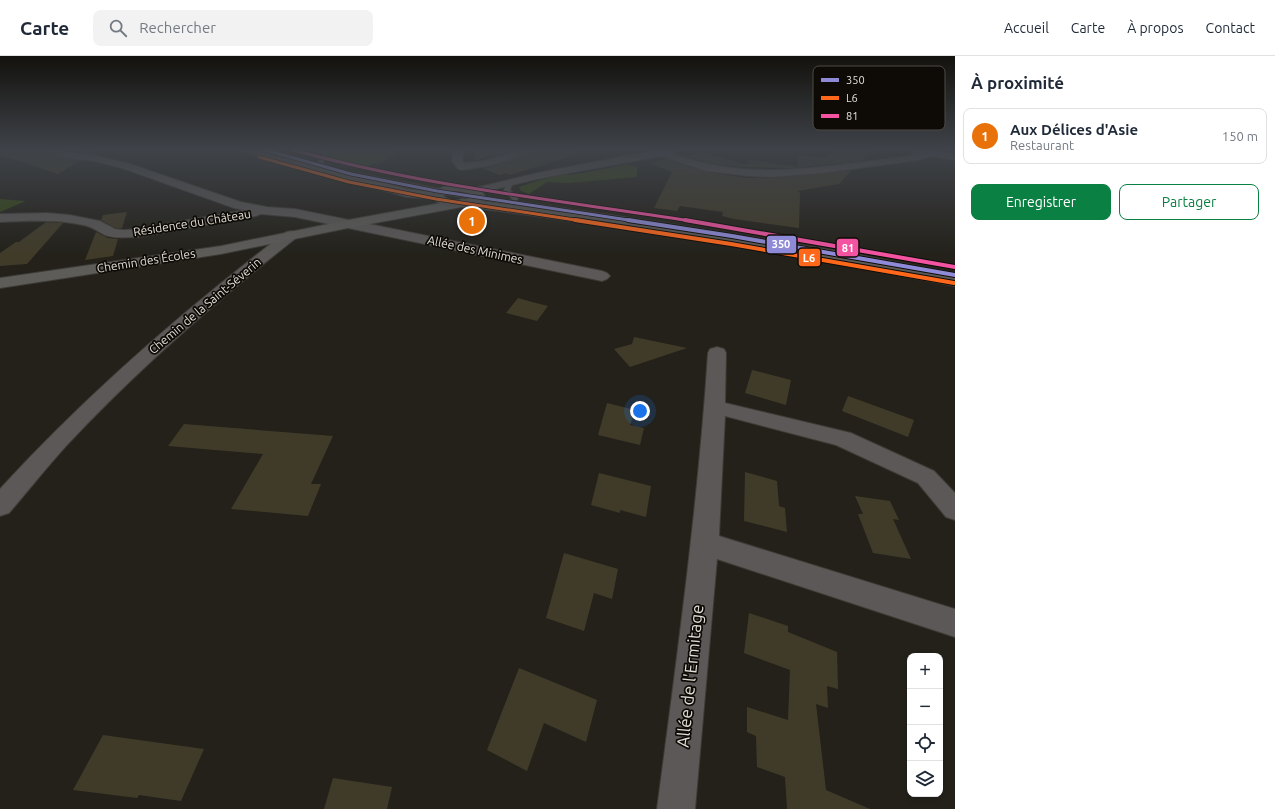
<!DOCTYPE html>
<html lang="fr">
<meta charset="utf-8">
<style>
body{margin:0;font-family:Ubuntu,sans-serif;background:#f2f2f3;color:#1f2937}
.controls{position:absolute;right:12px;bottom:12px;display:grid;overflow:hidden;border-radius:8px;box-shadow:0 2px 6px #0003}
.controls button{width:36px;height:36px;display:grid;place-items:center;padding:0;border:0;border-bottom:1px solid #e0e1e3;background:#fff;color:#1f2937;font:20px sans-serif}
.you{position:absolute;left:640px;top:355px;width:14px;height:14px;margin:-10px;border:3px solid #fff;border-radius:50%;background:#1a73e8;box-shadow:0 0 0 6px #1a73e833}
.badge{display:grid;place-items:center;width:26px;height:26px;border-radius:50%;background:#0b8043;color:#fff;font-size:13px;font-weight:700}
.pin{position:absolute;translate:-50% -50%;border:2px solid #fff;box-shadow:0 1px 4px #0006}
.list{margin:0;padding:0;list-style:none}
h2{display:flex;justify-content:space-between;align-items:center;height:52px;margin:0;padding:0 16px;font-size:17px}
h2 small{font-size:13px;font-weight:400;color:#747a83}
.list li{display:grid;grid-template-columns:26px 1fr auto;gap:12px;align-items:center;box-sizing:border-box;height:56px;margin:0 8px 8px;padding:0 8px;border:1px solid #e0e1e3;border-radius:8px}
.list b{display:block;font-size:15px;white-space:nowrap}
.list p{margin:0;font-size:13px;white-space:nowrap;color:#747a83}
.list em{font-size:13px;font-style:normal;color:#747a83}
.actions{display:flex;gap:8px;padding:12px 16px}
.actions a{flex:1;padding:9px 0;border:1px solid #0b8043;border-radius:8px;text-align:center;font-size:14px;color:#0b8043}
.actions .main{background:#0b8043;color:#fff}
.icon{flex:none;width:22px;height:22px;fill:none;stroke:currentColor;stroke-width:2;stroke-linecap:round;stroke-linejoin:round}
.map{position:relative;flex:none;width:955px;height:753px;overflow:hidden}
header{display:flex;align-items:center;gap:24px;box-sizing:border-box;height:56px;padding:0 20px;background:#fff;border-bottom:1px solid #e0e1e3}
header strong{font-size:19px}
nav{display:flex;gap:22px;margin-inline-start:auto;font-size:14px}
.search{width:280px;height:36px;background:#f2f2f3;display:flex;align-items:center;gap:10px;box-sizing:border-box;padding:0 14px;border-radius:8px;color:#747a83;font-size:15px}
main{display:flex}
aside{flex:1;background:#fff}
.map>svg:first-child{display:block}
.built{fill:#2d2617}
.green{fill:#354813}
.building{fill:#403b29}
.lines{fill:none;stroke-linecap:round;stroke-linejoin:round}
.lane-casing{stroke:#3d3b35;stroke-width:2}
.street-casing{stroke:#3d3b35;stroke-width:2}
.secondary-casing{stroke:#3d3b35;stroke-width:2}
.primary-casing{stroke:#3d3b35;stroke-width:2}
.path{stroke:#5a5856;stroke-width:1.5;stroke-dasharray:1.5 1;stroke-linecap:butt}
.lane{fill:#5b5857;fill-rule:evenodd}
.street{fill:#5b5857;fill-rule:evenodd}
.secondary{fill:#5e5c59;fill-rule:evenodd}
.primary{fill:#5c5956;fill-rule:evenodd}
.bus-1-far1-casing{stroke:#0e0b07;stroke-width:4.5}
.bus-1-casing{stroke:#0e0b07;stroke-width:6}
.bus-2-far1-casing{stroke:#0e0b07;stroke-width:4.5}
.bus-2-casing{stroke:#0e0b07;stroke-width:6}
.bus-3-far1-casing{stroke:#0e0b07;stroke-width:4.5}
.bus-3-casing{stroke:#0e0b07;stroke-width:6}
.bus-1-far1{stroke:#8e8ad7;stroke-width:3}
.bus-1{stroke:#8e8ad7;stroke-width:4}
.bus-2-far1{stroke:#ff671b;stroke-width:3}
.bus-2{stroke:#ff671b;stroke-width:4}
.bus-3-far1{stroke:#f353a1;stroke-width:3}
.bus-3{stroke:#f353a1;stroke-width:4}
.labels{text-anchor:middle;stroke-width:3.5;stroke-linejoin:round;paint-order:stroke}
.far-street-label{font-size:12px;fill:#e2ded7;stroke:#0e0b07}
.near-street-label{font-size:17px;fill:#e2ded7;stroke:#0e0b07}
.key{fill:#0e0b07;stroke:#4e4a45;stroke-width:1}
.key-label{font-size:11px;fill:#e2ded7}
.line-badge{stroke:#0e0b07;stroke-width:1.5}
.badge-label{font-size:11px;text-anchor:middle;font-weight:bold;fill:#fff}
</style>
<header>
<strong>Carte</strong>
<div class="search"><svg class="icon" aria-label="search" viewBox="0 0 24 24"><circle cx="10" cy="10" r="6"/><path d="M15 15l6 6"/></svg>Rechercher</div>
<nav><a>Accueil</a><a>Carte</a><a>À propos</a><a>Contact</a></nav>
</header>
<main>
<div class="map">
<svg width="955" height="753" viewBox="0 0 955 753">
<rect width="100%" height="100%" fill="#23211a"/>
<path class="built" d="M291 93H395L396 96 368 111Z"/>
<g class="green">
<path d="M329 93H393L394 97 365 112 329 105 333 95Z"/>
<path d="M626 109 637 111V121L569 127 547 126 529 138 521 135 519 131 540 124 563 118 571 119Z"/>
<path d="M0 143 26 145 0 156Z"/>
</g>
<g class="building">
<path d="M0 93H46L59 102 80 105 58 118 0 99Z"/>
<path d="M64 93H100L93 97Z"/>
<path d="M473 93H517L476 104Z"/>
<path d="M541 93H578V98L510 119 506 117 499 119 482 112 538 96Z"/>
<path d="M834 93H873L862 105 791 112 743 111 719 109 684 100 702 96 746 109 750 104 798 111V99L825 102Z"/>
<path d="M667 103 706 116 748 122H772L852 114 839 128 797 135 800 136 799 172 734 163 722 160 723 156 680 150 677 155 654 152 672 116 650 107Z"/>
<path d="M127 156 122 172H115L101 164 103 159Z"/>
<path d="M46 166 63 167 27 208 0 210V197L16 186H19Z"/>
<path d="M96 176 108 182 118 183 113 200 85 204Z"/>
<path d="M518 242 532 246 548 250 537 265 506 257Z"/>
<path d="M634 281 687 292 630 311 614 293 632 288Z"/>
<path d="M752 314 791 324 786 349 745 337Z"/>
<path d="M848 340 914 364 908 381 842 355Z"/>
<path d="M607 347 635 354 630 369 644 372 640 389 598 379Z"/>
<path d="M184 368 333 380 311 428H321L308 460 231 453 263 398 168 390Z"/>
<path d="M745 416 777 425 779 450 785 452 787 476 744 465Z"/>
<path d="M599 417 651 430 646 461 620 454V457L591 449Z"/>
<path d="M855 440 890 445 899 464 893 463 911 503 873 497 858 458H863Z"/>
<path d="M564 497 618 513 612 543 594 537 584 575 546 562Z"/>
<path d="M749 557 788 570V576L837 596 838 633 827 630 828 652 816 648 826 734 870 753H787L785 721 757 711 756 680 747 676V651L788 664 790 614 744 597Z"/>
<path d="M519 612 597 644 586 686 544 667 527 715 487 694Z"/>
<path d="M103 679 204 693 181 745 139 739 137 742 73 734Z"/>
<path d="M333 722 392 731 387 753H324Z"/>
</g>
<g class="lines">
<g class="lane-casing">
<g id="lane">
<path d="M259 93H267L317 109 312 110Z"/>
<path d="M317 93H324L329 97 323 107 318 106 324 98Z"/>
<path d="M344 115 478 140 658 166 832 194 955 217V221C856 203 756 185 656 170 552 154 446 142 342 118L341 117Z"/>
<path d="M508 125 513 126 510 134 518 143 517 144H513L504 134Z"/>
</g>
</g>
<g class="street-casing">
<g id="street">
<path d="M47 93H60L65 96 94 99 130 108 241 146 267 151 295 153 602 215 607 217 610 220 607 223 602 225 295 161 261 158 256 160 138 181C127 181 115 183 105 179 97 175 91 170 83 169 56 163 27 165 0 166V158L47 157 70 159 100 165 115 173 124 174 138 173 245 154 234 152 122 112 94 105 59 101Z"/>
<path d="M454 93H464L462 105 465 107 483 105 523 93H540L538 95 488 110 462 114 458 113 452 105Z"/>
<path d="M649 93H674L675 95 672 97C734 122 799 114 863 106 881 103 901 102 918 98L911 96 910 93H928L955 98V104L930 100 919 104 822 117 772 121 748 120 706 115 661 100 537 123 475 138 471 137 469 135 471 133 537 117 651 95Z"/>
<path d="M291 175 296 176 298 179 296 182C215 246 137 314 66 390 46 412 28 435 9 457L0 460V433C87 338 184 254 286 176Z"/>
<path d="M717 291 724 293 726 297 725 347 851 377 934 415 955 437V464L946 461 918 427 836 389 725 360 719 480 955 553V581L717 503 695 753H657C677 601 698 450 708 297L710 293Z"/>
</g>
</g>
<g class="secondary-casing">
<path id="secondary" d="M463 143 467 144 469 147 467 150 348 172 221 198 0 232V222L221 190 348 164Z"/>
</g>
<g class="primary-casing">
<path id="primary" d="M239 93H256L407 133 433 136 443 131 458 129 479 133 485 140 481 145C640 165 798 191 955 220V230C793 199 630 171 467 151H452L442 149 433 143 407 141 241 95ZM458 135 471 138 473 140C464 146 452 146 443 140L449 136Z"/>
</g>
<g class="path">
<path d="M377 93 395 98"/>
<path d="M376 108 398 97 397 93"/>
</g>
<use href="#lane" class="lane"/>
<use href="#street" class="street"/>
<use href="#secondary" class="secondary"/>
<use href="#primary" class="primary"/>
<g class="bus-1-far1-casing">
<path id="bus-1-far1" d="M262 93 351 118 437 135 635 165"/>
</g>
<g class="bus-1-casing">
<path id="bus-1" d="M628 164 732 180 955 219"/>
</g>
<g class="bus-2-far1-casing">
<path id="bus-2-far1" d="M259 101 349 126 436 143 582 165"/>
</g>
<g class="bus-2-casing">
<path id="bus-2" d="M575 164 731 188 954 227"/>
</g>
<g class="bus-3-far1-casing">
<path id="bus-3-far1" d="M290 93C421 130 557 144 691 165"/>
</g>
<g class="bus-3-casing">
<path id="bus-3" d="M685 164 955 211"/>
</g>
<use href="#bus-1-far1" class="bus-1-far1"/>
<use href="#bus-1" class="bus-1"/>
<use href="#bus-2-far1" class="bus-2-far1"/>
<use href="#bus-2" class="bus-2"/>
<use href="#bus-3-far1" class="bus-3-far1"/>
<use href="#bus-3" class="bus-3"/>
</g>
<linearGradient id="sky" x2="0" y2="1"><stop stop-color="#13120e"/><stop offset="0.47" stop-color="#3f4349"/><stop offset="1" stop-color="#3f4349" stop-opacity="0"/></linearGradient>
<rect width="955" height="199" fill="url(#sky)"/>
<g class="labels">
<g class="far-street-label">
<text transform="translate(192 167) rotate(-9)" y="4">Résidence du Château</text>
<text transform="translate(475 194) rotate(12)" y="4">Allée des Minimes</text>
<text transform="translate(146 205) rotate(-9)" y="4">Chemin des Écoles</text>
<text transform="translate(205 250) rotate(-40)" y="4">Chemin de la Saint-Séverin</text>
</g>
<g class="near-street-label">
<text transform="translate(690 620) rotate(-84)" y="6">Allée de l'Ermitage</text>
</g>
</g>
<rect x="813" y="10" width="132" height="64" rx="6" class="key"/>
<rect x="821" y="22" width="18" height="4" fill="#8e8ad7"/>
<rect x="821" y="40" width="18" height="4" fill="#ff671b"/>
<rect x="821" y="58" width="18" height="4" fill="#f353a1"/>
<g class="key-label">
<text x="846" y="28">350</text>
<text x="846" y="46">L6</text>
<text x="846" y="64">81</text>
</g>
<g class="line-badge">
<rect x="766" y="179" width="31" height="19" rx="4" fill="#8e8ad7"/>
<rect x="836" y="182" width="23" height="19" rx="4" fill="#f353a1"/>
<rect x="798" y="192" width="23" height="19" rx="4" fill="#ff671b"/>
</g>
<g class="badge-label">
<text x="781" y="192">350</text>
<text x="848" y="196">81</text>
<text x="809" y="206">L6</text>
</g>
</svg>
<div class="controls">
<button>+</button>
<button>−</button>
<button><svg class="icon" aria-label="locate" viewBox="0 0 24 24"><circle cx="12" cy="12" r="6"/><path d="M12 2v4M12 18v4M2 12h4M18 12h4"/></svg></button>
<button><svg class="icon" aria-label="layers" viewBox="0 0 24 24"><path d="M12 4l9 5-9 5-9-5zM3 14l9 5 9-5"/></svg></button>
</div>
<div class="you"></div>
<div class="pin badge" style="left:472px;top:165px;background:#e8710a">1</div>
</div>
<aside>
<h2>À proximité<small></small></h2>
<ul class="list">
<li><span class="badge" style="background:#e8710a">1</span><div><b>Aux Délices d'Asie</b><p>Restaurant</p></div><em>150 m</em></li>
</ul>
<div class="actions"><a class="main">Enregistrer</a><a>Partager</a></div>
</aside>
</main>
